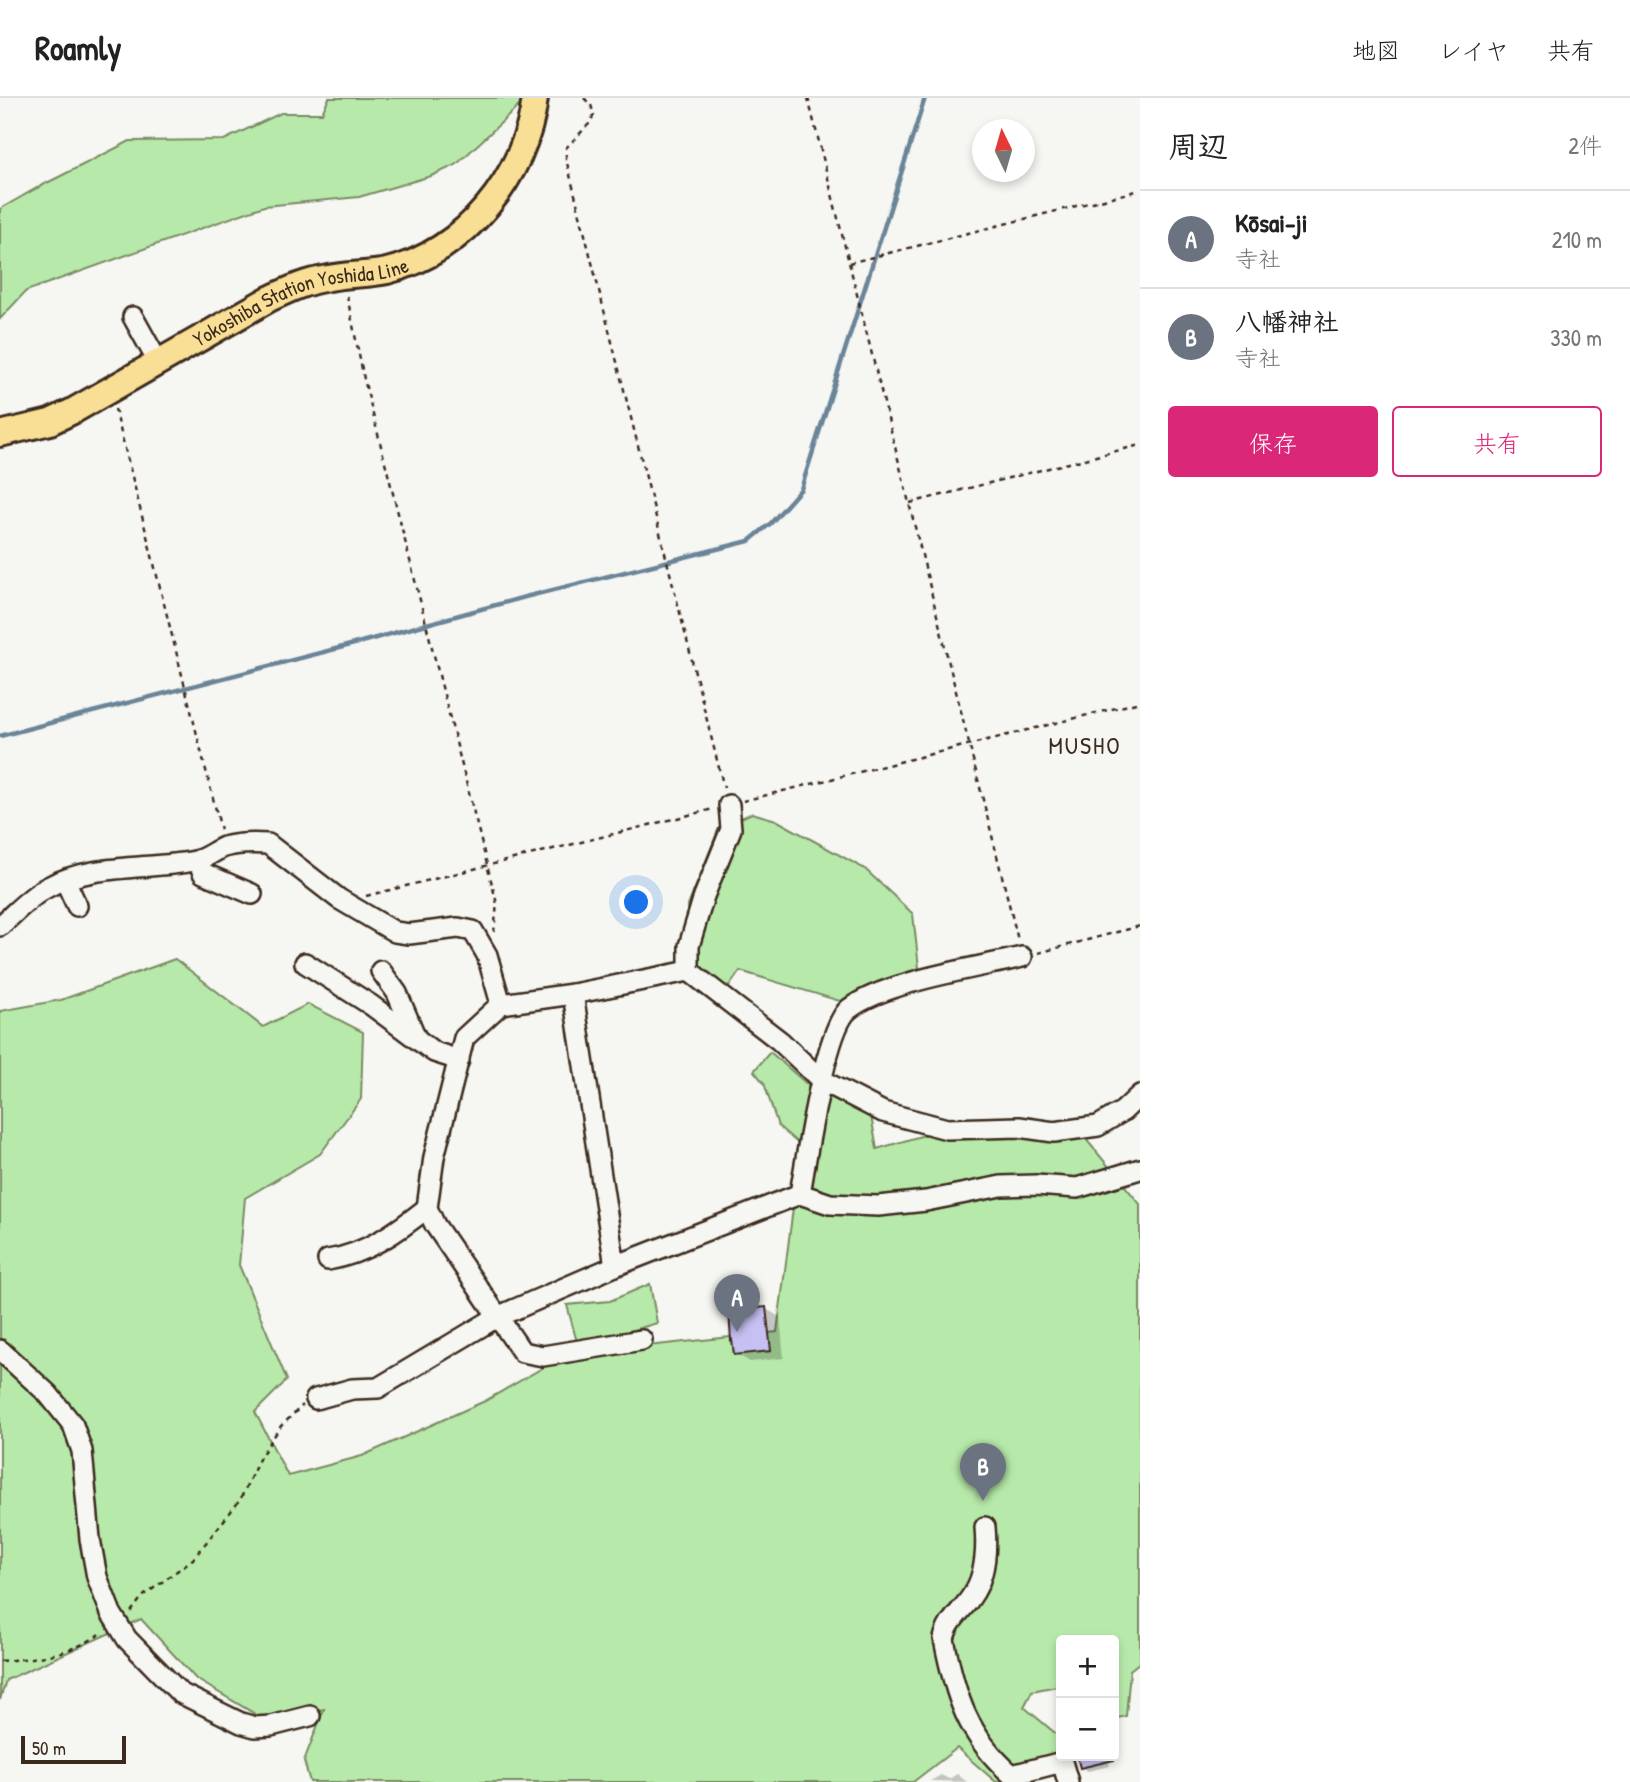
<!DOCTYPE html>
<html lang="ja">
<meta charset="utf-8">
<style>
body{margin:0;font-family:"Patrick Hand","Klee One",sans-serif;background:#f6f6f6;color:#222}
.controls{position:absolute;right:21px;bottom:21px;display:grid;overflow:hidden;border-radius:7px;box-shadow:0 4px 10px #0003}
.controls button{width:63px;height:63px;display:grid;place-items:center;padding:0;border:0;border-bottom:2px solid #e0e0e0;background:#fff;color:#222;font:35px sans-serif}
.compass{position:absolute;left:972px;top:21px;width:63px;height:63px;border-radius:50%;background:#fff;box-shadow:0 4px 10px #0003;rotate:355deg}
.scale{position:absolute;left:21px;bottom:18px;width:105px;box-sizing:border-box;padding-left:7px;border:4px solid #3b2a1e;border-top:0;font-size:19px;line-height:24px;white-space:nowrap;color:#3b2a1e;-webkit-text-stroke:5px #f6f6f2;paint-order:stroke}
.you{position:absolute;left:637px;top:805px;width:24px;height:24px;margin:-18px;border:5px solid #fff;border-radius:50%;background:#1a73e8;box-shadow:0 0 0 10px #1a73e833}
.badge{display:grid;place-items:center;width:46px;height:46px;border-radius:50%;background:#db2777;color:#fff;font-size:23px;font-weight:700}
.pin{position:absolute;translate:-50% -58px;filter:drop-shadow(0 2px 4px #0008)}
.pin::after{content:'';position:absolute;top:37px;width:24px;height:21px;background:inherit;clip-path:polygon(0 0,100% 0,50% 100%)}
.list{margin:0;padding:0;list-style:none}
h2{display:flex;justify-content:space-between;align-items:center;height:91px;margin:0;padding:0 28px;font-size:30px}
h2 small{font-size:23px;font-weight:400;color:#767676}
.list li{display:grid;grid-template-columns:46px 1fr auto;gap:21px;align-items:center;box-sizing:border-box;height:98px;padding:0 28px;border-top:2px solid #e0e0e0}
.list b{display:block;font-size:26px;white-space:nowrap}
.list p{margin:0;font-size:23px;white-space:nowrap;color:#767676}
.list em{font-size:23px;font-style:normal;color:#767676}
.actions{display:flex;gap:14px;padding:21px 28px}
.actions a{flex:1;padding:16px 0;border:2px solid #db2777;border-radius:7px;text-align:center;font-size:24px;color:#db2777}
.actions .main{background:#db2777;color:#fff}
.map{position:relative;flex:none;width:1140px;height:1684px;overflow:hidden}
header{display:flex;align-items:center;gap:42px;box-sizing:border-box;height:98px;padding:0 35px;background:#fff;border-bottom:2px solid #e0e0e0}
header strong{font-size:33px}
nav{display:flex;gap:38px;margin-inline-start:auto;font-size:24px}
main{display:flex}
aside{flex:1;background:#fff}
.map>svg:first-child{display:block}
.green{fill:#b7eaaa;stroke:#798a64;stroke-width:2}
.shadow{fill:#0003}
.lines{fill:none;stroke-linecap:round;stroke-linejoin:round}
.stream{stroke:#6b8498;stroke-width:4.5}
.building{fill:#c7c1f3;stroke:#3b2a1e;stroke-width:2}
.minor-casing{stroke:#3b2a1e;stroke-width:24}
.major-casing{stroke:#3b2a1e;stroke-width:30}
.path{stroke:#3b2a1e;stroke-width:2.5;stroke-dasharray:5 5;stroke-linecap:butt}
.minor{stroke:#f6f6f2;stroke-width:19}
.major{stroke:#f9df96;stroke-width:24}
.labels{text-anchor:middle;stroke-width:5;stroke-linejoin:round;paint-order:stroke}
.street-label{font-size:21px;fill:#3b2a1e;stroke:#f6f6f2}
.quarter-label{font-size:24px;letter-spacing:2px;fill:#3b2a1e;stroke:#f6f6f2}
</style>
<header>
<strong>Roamly</strong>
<nav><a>地図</a><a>レイヤ</a><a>共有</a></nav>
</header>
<main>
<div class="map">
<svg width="1140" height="1684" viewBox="0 0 1140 1684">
<rect width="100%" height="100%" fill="#f6f6f2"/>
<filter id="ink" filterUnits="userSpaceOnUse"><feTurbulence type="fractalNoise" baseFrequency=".0143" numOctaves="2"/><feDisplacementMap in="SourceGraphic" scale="14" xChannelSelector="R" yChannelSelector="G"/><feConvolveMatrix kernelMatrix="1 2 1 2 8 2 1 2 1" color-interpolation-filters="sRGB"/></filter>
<g filter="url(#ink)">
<g class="green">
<path d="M329 0H520V7L456 67 431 78 359 99 264 108 26 193 0 221V111L37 90 130 43 224 42 281 15H322Z"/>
<path d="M752 715 776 722 865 771 913 816 919 870 843 904 740 873 728 890 696 888 688 808 719 730Z"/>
<path d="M175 861 263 929 308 906 363 934 361 1001 320 1056 245 1100 239 1167 287 1282 255 1314 288 1378 362 1358 485 1303 565 1257 777 1234 801 1048 778 1028 764 985 754 973 770 954 809 988 871 1018 877 1051 931 1035 1085 1040 1140 1106V1564L1130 1572 1126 1618 1114 1621V1542H1061V1591L1057 1588 1032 1593 1024 1609 1061 1640V1657L1001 1684H996L957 1650 913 1684H310L304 1663 324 1611 267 1623 196 1581 141 1521 6 1582 0 1602V913L61 902Z"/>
<path d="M650 1186 657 1225 578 1248 567 1207 610 1203Z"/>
</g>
<g class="shadow">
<path d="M766 1211 780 1219 784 1260 750 1264 736 1256Z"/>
<path d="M1078 1658H1107L1110 1668 1088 1673 1082 1669Z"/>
<path d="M957 1676 967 1684 930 1683 941 1677 949 1681Z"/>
</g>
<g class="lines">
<path class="stream" d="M0 638 343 549 525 499 749 443 771 425 801 391 925 0"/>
</g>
<g class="building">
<path d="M766 1209 771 1253 734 1257 732 1242 731 1243 729 1213Z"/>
<path d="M1077 1658H1114V1662L1080 1670Z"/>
</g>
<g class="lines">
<g class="minor-casing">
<g id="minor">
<path d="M133 219 158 264"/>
<path d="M729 707 731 731 704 798 689 848V873L780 943 821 982 883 1014 947 1031 1019 1029 1054 1034 1098 1028 1123 1013 1140 997"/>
<path d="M198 762 203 775 252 796"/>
<path d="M65 782 77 808"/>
<path d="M0 828C15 815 29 799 46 790 91 765 146 772 195 763 205 761 214 753 224 749 238 745 254 745 268 746L339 801 395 834 409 836 458 830 473 833 487 857 501 906 464 940 434 1059 427 1110 435 1127 522 1254 543 1258 642 1242"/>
<path d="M305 865 371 907 434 954 459 962"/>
<path d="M381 873 397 895 416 940"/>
<path d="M573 896 615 1168"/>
<path d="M501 906 573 896 689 873"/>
<path d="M800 1096 830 1106 878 1108 926 1103 1001 1088 1036 1087 1077 1090 1140 1071"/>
<path d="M328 1162C366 1156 398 1133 427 1110"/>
<path d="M0 1252 48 1296 73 1327 82 1353 90 1441 97 1479 111 1515 127 1541 180 1595 241 1625 255 1629 271 1628 310 1618"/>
<path d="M316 1301 352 1291 378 1290 497 1219 615 1168 800 1096C806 1062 825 930 849 911 883 884 977 870 1022 859"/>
<path d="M985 1429C987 1452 985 1480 971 1499 962 1513 947 1524 944 1541 955 1597 967 1638 1012 1677L1062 1664 1068 1684"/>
</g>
</g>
<g class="major-casing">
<g id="major">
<path id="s1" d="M0 336 50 324 73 313 269 201C288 192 307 183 329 180 348 176 368 177 387 173 465 154 526 78 535 0"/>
</g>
</g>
<g class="path">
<path d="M584 0 591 7 594 17 589 26 566 50V61L724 690"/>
<path d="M808 0 1018 842"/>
<path d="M849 165 1140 92"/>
<path d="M347 198 364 281 497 806 494 834"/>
<path d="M115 311 221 732"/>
<path d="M910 405 1140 347"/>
<path d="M743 703 1140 604"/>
<path d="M366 798 713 711"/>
<path d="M1038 855 1140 828"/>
<path d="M131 1514 142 1499 193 1461 240 1402 260 1359 281 1328 303 1307"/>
<path d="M0 1563C38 1560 71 1557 103 1534"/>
</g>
<use href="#minor" class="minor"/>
<use href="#major" class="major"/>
</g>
</g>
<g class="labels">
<g class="street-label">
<text dy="7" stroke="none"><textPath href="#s1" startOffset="332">Yokoshiba Station Yoshida Line</textPath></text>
</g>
<g class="quarter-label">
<text x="1085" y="656">MUSHO</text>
</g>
</g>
</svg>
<div class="controls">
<button>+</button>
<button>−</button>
</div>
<svg class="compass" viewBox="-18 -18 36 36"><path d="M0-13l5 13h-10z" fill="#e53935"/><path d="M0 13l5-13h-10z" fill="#767676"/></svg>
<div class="scale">50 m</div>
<div class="you"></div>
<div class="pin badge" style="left:737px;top:1234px;background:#6b7280">A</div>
<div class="pin badge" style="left:983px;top:1403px;background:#6b7280">B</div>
</div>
<aside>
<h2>周辺<small>2件</small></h2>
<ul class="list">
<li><span class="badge" style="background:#6b7280">A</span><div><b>Kōsai-ji</b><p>寺社</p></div><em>210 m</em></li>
<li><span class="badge" style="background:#6b7280">B</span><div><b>八幡神社</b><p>寺社</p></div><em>330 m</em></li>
</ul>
<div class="actions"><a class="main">保存</a><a>共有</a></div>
</aside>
</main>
